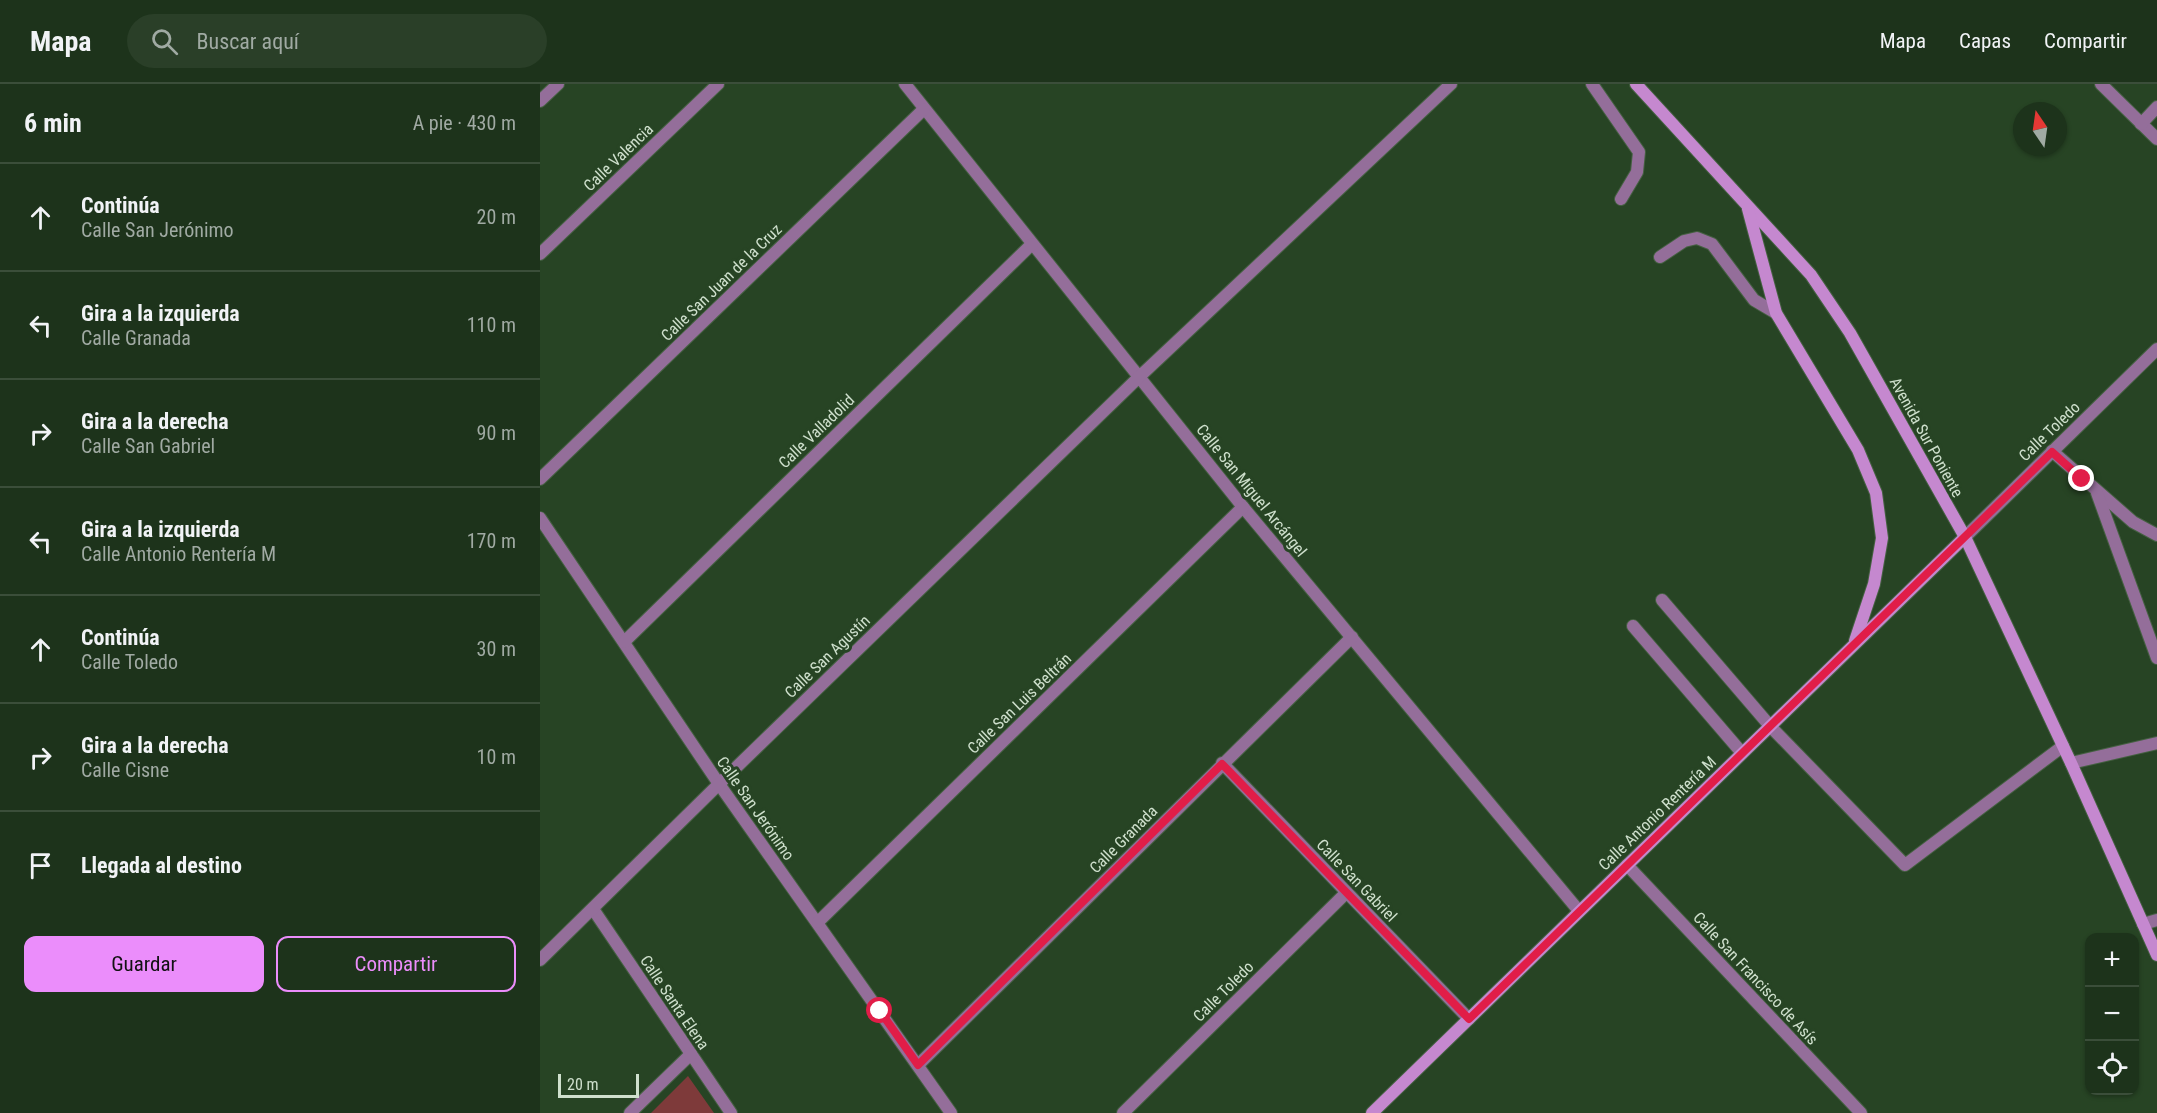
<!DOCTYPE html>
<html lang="es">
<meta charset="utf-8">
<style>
body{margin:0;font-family:"Roboto Condensed",sans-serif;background:#2a3f28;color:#f1f3f6}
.controls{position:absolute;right:18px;bottom:18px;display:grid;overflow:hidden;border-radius:12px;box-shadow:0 2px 4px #0004}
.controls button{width:54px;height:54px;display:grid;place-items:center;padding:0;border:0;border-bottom:2px solid #3b4e3a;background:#1d331b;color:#f1f3f6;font:30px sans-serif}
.compass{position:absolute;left:1473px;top:18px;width:54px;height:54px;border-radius:50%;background:#1d331b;box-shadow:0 2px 4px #0004;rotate:347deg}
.scale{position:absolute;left:18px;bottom:15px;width:81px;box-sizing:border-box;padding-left:6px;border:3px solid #cfe0cd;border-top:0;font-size:16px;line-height:21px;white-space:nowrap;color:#cfe0cd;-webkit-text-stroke:4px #274424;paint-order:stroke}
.stop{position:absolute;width:18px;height:18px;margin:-14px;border:4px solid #e11d48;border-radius:50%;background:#fff}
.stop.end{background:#e11d48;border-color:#fff;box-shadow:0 2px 6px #0008}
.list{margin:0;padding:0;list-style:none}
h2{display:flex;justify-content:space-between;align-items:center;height:78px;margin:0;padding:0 24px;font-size:26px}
h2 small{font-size:20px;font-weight:400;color:#a0aaa3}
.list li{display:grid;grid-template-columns:39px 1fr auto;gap:18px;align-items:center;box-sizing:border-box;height:108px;padding:0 24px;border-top:2px solid #3b4e3a}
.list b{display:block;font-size:22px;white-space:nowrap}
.list p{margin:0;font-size:20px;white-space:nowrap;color:#a0aaa3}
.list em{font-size:20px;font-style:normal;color:#a0aaa3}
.actions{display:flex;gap:12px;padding:18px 24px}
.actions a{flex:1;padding:14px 0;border:2px solid #eb8dfb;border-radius:12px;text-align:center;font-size:21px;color:#eb8dfb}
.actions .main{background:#eb8dfb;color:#111}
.icon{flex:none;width:33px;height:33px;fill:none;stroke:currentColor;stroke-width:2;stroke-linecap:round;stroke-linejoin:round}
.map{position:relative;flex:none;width:1617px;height:1029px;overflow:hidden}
header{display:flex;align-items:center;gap:36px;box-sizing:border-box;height:84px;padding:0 30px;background:#1d331b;border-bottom:2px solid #3b4e3a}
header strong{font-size:28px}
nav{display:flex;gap:33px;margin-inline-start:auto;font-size:21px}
.search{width:420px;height:54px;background:#2a3f28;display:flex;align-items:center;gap:15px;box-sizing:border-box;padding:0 21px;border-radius:33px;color:#a0aaa3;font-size:22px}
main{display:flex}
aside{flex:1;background:#1d331b}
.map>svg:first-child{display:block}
.green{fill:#7e3a3a}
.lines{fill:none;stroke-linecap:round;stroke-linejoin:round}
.lane-casing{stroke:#456042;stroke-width:14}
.street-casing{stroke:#456042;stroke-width:14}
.secondary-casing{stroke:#456042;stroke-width:14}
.lane{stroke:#946e9a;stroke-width:12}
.street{stroke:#946e9a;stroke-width:12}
.secondary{stroke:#c588cf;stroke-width:12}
.route{stroke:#e11d48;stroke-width:8}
.labels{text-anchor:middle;stroke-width:6;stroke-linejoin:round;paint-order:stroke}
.street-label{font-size:16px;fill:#cfe0cd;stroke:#274424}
</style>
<header>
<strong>Mapa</strong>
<div class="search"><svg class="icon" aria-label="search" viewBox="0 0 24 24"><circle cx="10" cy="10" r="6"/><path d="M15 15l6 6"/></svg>Buscar aquí</div>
<nav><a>Mapa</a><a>Capas</a><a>Compartir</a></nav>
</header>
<main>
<aside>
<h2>6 min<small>A pie · 430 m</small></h2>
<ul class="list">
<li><svg class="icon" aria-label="ahead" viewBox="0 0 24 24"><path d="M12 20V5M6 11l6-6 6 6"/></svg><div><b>Continúa</b><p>Calle San Jerónimo</p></div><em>20 m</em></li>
<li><svg class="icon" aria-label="left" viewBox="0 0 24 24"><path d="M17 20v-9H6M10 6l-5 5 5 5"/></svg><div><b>Gira a la izquierda</b><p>Calle Granada</p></div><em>110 m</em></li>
<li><svg class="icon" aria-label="right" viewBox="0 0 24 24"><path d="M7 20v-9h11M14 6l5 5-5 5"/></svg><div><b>Gira a la derecha</b><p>Calle San Gabriel</p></div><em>90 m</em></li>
<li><svg class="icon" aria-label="left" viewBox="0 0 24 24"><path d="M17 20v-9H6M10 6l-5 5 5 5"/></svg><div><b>Gira a la izquierda</b><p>Calle Antonio Rentería M</p></div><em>170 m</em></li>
<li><svg class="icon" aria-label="ahead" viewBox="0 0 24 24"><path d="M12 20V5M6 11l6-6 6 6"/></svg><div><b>Continúa</b><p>Calle Toledo</p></div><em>30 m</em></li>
<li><svg class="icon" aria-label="right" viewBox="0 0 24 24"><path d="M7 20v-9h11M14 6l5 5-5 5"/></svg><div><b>Gira a la derecha</b><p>Calle Cisne</p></div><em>10 m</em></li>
<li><svg class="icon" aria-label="arrive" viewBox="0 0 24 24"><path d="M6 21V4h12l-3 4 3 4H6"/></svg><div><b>Llegada al destino</b></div></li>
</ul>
<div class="actions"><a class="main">Guardar</a><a>Compartir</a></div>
</aside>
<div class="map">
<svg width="1617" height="1029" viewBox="0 0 1617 1029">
<rect width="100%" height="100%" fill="#274424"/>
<path class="green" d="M148 992 174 1029H111Z"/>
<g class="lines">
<g class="lane-casing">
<g id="lane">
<path d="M1052 0 1099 68 1097 88 1081 115"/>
<path d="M1120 173 1144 157 1157 154 1172 160 1214 216 1236 229"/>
<path d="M1122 516 1230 642 1365 781 1523 662"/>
<path d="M1093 542 1202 669"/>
</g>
</g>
<g class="street-casing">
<g id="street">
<path d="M365 0 703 423 1039 827"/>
<path d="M1561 0 1617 55"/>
<path d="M0 17 18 0"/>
<path d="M1601 40 1617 23"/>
<path d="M0 170 178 0"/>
<path d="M1512 367 1593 438 1617 451"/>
<path d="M0 395 384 25"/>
<path d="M1557 409 1617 574"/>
<path d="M0 434 179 700 411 1029"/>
<path d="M1425 453 1617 265"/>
<path d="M84 558 492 160"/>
<path d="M682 679 929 935"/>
<path d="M1531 679 1617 659"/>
<path d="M1087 781 1321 1029"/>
<path d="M53 825 191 1029"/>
<path d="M278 838 703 423"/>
<path d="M1603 840 1617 836"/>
<path d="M0 876 179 700 598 294 911 0"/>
<path d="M378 981 812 553"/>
<path d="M90 1029 151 970"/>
<path d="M583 1029 806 809"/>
</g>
</g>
<g class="secondary-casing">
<g id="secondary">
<path d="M1096 0 1271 191 1310 249 1425 453 1531 679 1617 871"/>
<path d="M1208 125 1236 229 1318 366 1336 409 1342 454 1334 500 1315 557"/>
<path d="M832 1029 1425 453"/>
</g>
</g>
<use href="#lane" class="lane"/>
<use href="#street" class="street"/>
<use href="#secondary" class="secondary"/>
</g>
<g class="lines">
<path class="route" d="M340 927 378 981 682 680 929 935 1512 368 1542 395"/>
</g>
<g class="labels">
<g class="street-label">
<text transform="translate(78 73) rotate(-44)" y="6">Calle Valencia</text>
<text transform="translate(181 198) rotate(-44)" y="6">Calle San Juan de la Cruz</text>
<text transform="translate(276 347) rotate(-44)" y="6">Calle Valladolid</text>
<text transform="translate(1509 347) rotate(-44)" y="6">Calle Toledo</text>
<text transform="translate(1387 353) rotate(61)" y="6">Avenida Sur Poniente</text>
<text transform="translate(712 406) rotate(51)" y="6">Calle San Miguel Arcángel</text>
<text transform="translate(287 572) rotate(-44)" y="6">Calle San Agustín</text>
<text transform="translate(479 619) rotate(-44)" y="6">Calle San Luis Beltrán</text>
<text transform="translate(216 724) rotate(55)" y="6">Calle San Jerónimo</text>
<text transform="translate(1117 729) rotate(-44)" y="6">Calle Antonio Rentería M</text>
<text transform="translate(583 755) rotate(-45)" y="6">Calle Granada</text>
<text transform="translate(817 796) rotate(46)" y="6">Calle San Gabriel</text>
<text transform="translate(1216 894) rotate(47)" y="6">Calle San Francisco de Asís</text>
<text transform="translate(683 907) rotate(-45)" y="6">Calle Toledo</text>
<text transform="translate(135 918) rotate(56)" y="6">Calle Santa Elena</text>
</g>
</g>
</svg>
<div class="controls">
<button>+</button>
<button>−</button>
<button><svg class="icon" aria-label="locate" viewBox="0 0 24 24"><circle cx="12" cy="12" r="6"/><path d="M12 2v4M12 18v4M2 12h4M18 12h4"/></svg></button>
</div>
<svg class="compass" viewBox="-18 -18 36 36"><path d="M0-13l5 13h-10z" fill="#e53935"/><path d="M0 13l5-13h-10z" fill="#a0aaa3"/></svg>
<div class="scale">20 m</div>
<div class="stop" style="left:340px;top:927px"></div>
<div class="stop end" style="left:1542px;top:395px"></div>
</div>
</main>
